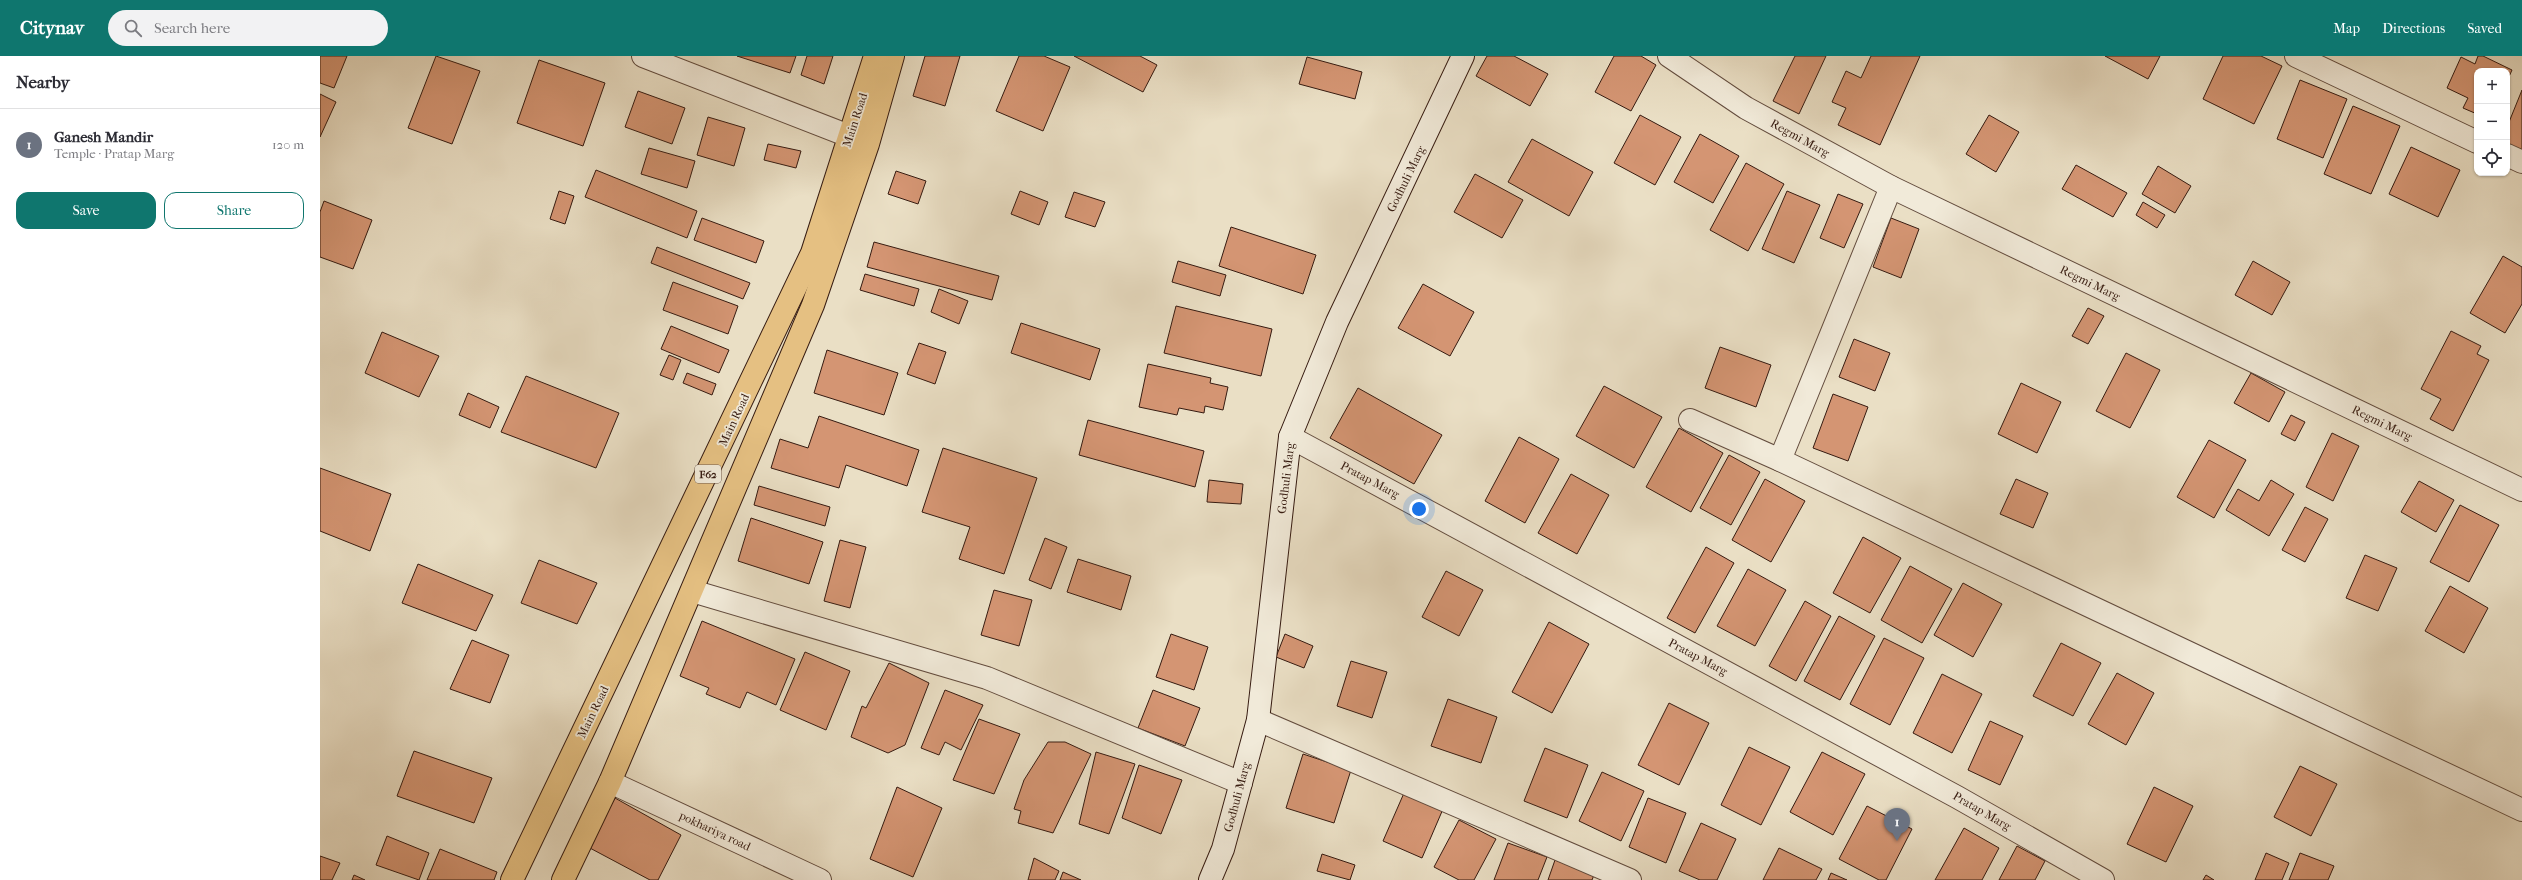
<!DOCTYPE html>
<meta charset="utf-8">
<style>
body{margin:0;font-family:"IM FELL French Canon",serif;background:#f2f2f3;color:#2b2b33}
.controls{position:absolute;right:12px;top:12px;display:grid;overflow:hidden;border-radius:8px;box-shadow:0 1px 3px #0004}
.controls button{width:36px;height:36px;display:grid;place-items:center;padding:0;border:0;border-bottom:1px solid #e1e1e2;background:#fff;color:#2b2b33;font:20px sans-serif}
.you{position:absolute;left:1099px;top:453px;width:14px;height:14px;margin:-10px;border:3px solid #fff;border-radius:50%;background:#1a73e8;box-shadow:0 0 0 6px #1a73e833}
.badge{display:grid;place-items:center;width:26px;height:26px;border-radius:50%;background:#0f766e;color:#fff;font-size:13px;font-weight:700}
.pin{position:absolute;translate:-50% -33px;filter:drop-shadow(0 1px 2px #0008)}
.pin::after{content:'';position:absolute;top:21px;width:14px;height:12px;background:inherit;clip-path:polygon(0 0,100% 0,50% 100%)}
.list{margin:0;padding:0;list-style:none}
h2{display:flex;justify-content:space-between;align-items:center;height:52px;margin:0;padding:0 16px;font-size:17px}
h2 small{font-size:13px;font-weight:400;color:#7c7c81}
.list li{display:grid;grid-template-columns:26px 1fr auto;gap:12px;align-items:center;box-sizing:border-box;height:72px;padding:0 16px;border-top:1px solid #e1e1e2}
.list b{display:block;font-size:15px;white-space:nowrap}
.list p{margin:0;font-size:13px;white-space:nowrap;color:#7c7c81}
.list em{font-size:13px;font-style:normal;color:#7c7c81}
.actions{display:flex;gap:8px;padding:12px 16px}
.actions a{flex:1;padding:9px 0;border:1px solid #0f766e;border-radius:12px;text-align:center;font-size:14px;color:#0f766e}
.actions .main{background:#0f766e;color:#fff}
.icon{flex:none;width:22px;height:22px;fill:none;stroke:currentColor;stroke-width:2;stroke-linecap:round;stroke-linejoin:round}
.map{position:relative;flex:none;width:2202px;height:824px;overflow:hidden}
header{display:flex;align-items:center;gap:24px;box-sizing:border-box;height:56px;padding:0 20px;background:#0f766e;color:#fff}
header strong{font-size:19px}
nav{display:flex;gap:22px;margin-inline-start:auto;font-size:14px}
.search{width:280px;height:36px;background:#f2f2f3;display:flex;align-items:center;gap:10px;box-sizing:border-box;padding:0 14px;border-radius:22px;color:#7c7c81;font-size:15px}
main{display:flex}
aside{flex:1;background:#fff}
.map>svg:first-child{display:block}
.building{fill:#d49573;stroke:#361b11}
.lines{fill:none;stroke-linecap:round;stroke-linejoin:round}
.minor-casing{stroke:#634c3e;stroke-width:24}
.secondary-casing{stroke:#361b11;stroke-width:24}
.primary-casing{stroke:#361b11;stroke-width:24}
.minor{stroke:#f1ead9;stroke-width:22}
.secondary{stroke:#f1ead9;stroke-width:22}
.primary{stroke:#e5c082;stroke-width:22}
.labels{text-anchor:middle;stroke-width:3.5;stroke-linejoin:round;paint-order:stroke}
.shield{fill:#f1ead9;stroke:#6e594d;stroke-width:1}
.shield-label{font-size:11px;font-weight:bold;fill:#361b11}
.street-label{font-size:12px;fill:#361b11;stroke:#f1ead9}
</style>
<header>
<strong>Citynav</strong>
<div class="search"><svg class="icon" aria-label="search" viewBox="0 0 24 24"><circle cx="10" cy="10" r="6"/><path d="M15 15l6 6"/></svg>Search here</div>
<nav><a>Map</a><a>Directions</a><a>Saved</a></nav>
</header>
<main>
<aside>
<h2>Nearby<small></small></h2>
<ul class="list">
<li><span class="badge" style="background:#6b7280">1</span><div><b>Ganesh Mandir</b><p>Temple · Pratap Marg</p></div><em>120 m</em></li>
</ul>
<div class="actions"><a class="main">Save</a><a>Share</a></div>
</aside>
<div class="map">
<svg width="2202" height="824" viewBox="0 0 2202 824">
<rect width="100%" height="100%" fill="#eadfc5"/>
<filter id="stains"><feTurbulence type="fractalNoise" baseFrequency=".005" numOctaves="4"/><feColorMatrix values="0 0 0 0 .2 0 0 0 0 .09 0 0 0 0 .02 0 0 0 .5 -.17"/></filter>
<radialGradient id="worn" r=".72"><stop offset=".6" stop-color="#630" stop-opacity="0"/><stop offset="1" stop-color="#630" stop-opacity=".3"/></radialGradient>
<g class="building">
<path d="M0 0H27L14 32 0 27Z"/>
<path d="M116 0 160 15 132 88 88 72Z"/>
<path d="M417 0H476L470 17Z"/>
<path d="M487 0H513L504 28 481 19Z"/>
<path d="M605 0H640L625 50 593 40Z"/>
<path d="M699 0H724L750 11 723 75 676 55Z"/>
<path d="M754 0H820L837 9 823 36Z"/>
<path d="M1167 0H1194L1228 18 1210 50 1156 20Z"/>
<path d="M1294 0H1321L1336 9 1311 55 1275 36Z"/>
<path d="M1475 0H1506L1479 58 1453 45Z"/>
<path d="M1551 0H1600L1560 89 1518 69 1526 52 1512 46 1526 15 1541 22Z"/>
<path d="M1785 0H1840L1828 23Z"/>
<path d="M1903 0H1941L1962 10 1934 68 1883 43Z"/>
<path d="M2158 0H2163L2192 14 2187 25V15H2157V58L2143 52 2148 42 2127 32 2141 1 2155 8Z"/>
<path d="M987 1 1042 16 1035 43 979 28Z"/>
<path d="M219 4 285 27 263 90 197 67Z"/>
<path d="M1980 24 2027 43 2003 102 1957 83Z"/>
<path d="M2202 34V95L2187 89V71Z"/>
<path d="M318 35 365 52 352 88 305 71Z"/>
<path d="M0 38 16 46 0 81Z"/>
<path d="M2033 50 2080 70 2051 138 2004 118Z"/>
<path d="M1320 59 1361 81 1335 129 1294 107Z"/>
<path d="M1669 59 1699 76 1676 116 1646 98Z"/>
<path d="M388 61 425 72 414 110 377 99Z"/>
<path d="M1380 78 1419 100 1393 147 1354 126Z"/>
<path d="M1212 83 1273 116 1249 160 1188 126Z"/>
<path d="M448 88 481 95 476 112 444 104Z"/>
<path d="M2091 91 2140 114 2118 161 2069 138Z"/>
<path d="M329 92 375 105 367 132 321 118Z"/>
<path d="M1426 107 1464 128 1428 195 1390 174Z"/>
<path d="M1756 109 1807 137 1793 161 1742 133Z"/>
<path d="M1838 110 1871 130 1855 157 1822 138Z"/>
<path d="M276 114 377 155 367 182 265 141Z"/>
<path d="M576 115 606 125 598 148 568 138Z"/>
<path d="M1155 118 1203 144 1182 182 1134 156Z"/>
<path d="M239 135 254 140 245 168 230 163Z"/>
<path d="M700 135 728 146 719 169 691 158Z"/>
<path d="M1467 135 1500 149 1474 207 1442 193Z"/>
<path d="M754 136 785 146 775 171 745 161Z"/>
<path d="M1518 138 1543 148 1524 192 1500 182Z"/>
<path d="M4 145 52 164 33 213 0 201V156Z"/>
<path d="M1823 146 1845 159 1837 172 1816 159Z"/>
<path d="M382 162 444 185 436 207 374 184Z"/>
<path d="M1571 162 1599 173 1581 222 1553 211Z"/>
<path d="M911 171 996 199 983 238 899 210Z"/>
<path d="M554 186 679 220 672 244 547 211Z"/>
<path d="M337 191 430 227 423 243 331 207Z"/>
<path d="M2183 200 2202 211V248L2185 277 2150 257Z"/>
<path d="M858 205 906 219 900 240 852 226Z"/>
<path d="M1933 205 1970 226 1952 259 1915 239Z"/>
<path d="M545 218 599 233 594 250 540 234Z"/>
<path d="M353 226 418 250 408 278 343 254Z"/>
<path d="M1103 228 1154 256 1130 300 1078 272Z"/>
<path d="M619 233 648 245 639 268 611 256Z"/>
<path d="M856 250 952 273 941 320 844 297Z"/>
<path d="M1768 252 1784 260 1768 288 1752 280Z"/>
<path d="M701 267 780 293 770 324 691 297Z"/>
<path d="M351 270 409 294 399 317 341 293Z"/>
<path d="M2131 275 2161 290 2157 298 2169 304 2133 375 2110 363 2121 343 2101 333Z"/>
<path d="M62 276 119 300 99 341 45 317Z"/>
<path d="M1534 283 1570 297 1555 335 1519 321Z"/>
<path d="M599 287 626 296 615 328 587 318Z"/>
<path d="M1400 291 1451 309 1436 351 1385 332Z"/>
<path d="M507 294 578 317 564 359 494 337Z"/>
<path d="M1806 297 1840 314 1810 372 1776 355Z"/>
<path d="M349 299 361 304 353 324 340 319Z"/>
<path d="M828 308 891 322 890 327 908 331 903 354 885 350 884 357 859 352 857 359 819 351Z"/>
<path d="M367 317 396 328 392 339 363 327Z"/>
<path d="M1931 317 1965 336 1949 366 1914 347Z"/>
<path d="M206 320 299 357 276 412 181 376Z"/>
<path d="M1701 327 1741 346 1717 397 1678 378Z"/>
<path d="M1284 330 1342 361 1314 412 1256 380Z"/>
<path d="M1038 332 1122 379 1094 428 1010 382Z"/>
<path d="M148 337 179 351 170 372 139 359Z"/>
<path d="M1513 338 1548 351 1528 405 1493 392Z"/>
<path d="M1971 359 1985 366 1975 385 1961 378Z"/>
<path d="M499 360 599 394 587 430 526 409 519 432 451 412 460 383 488 392Z"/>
<path d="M768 364 884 395 875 431 759 399Z"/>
<path d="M1359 372 1403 397 1371 456 1326 431Z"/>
<path d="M2012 377 2039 390 2013 445 1986 431Z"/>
<path d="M1199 381 1239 403 1205 467 1165 445Z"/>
<path d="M1889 384 1926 404 1894 462 1857 441Z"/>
<path d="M623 392 717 422 684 518 639 503 650 471 602 456Z"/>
<path d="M1409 399 1440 416 1411 469 1380 452Z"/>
<path d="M0 412 71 438 50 495 0 475Z"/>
<path d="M1251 418 1289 439 1257 498 1218 477Z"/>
<path d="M1445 423 1485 445 1451 506 1412 484Z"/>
<path d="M1696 423 1728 437 1713 472 1680 458Z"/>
<path d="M889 424 923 428 921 448 887 446Z"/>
<path d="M1951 424 1974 438 1949 480 1906 454 1918 433 1939 445Z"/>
<path d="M2099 425 2134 444 2116 476 2081 456Z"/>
<path d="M439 430 510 451 505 470 434 449Z"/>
<path d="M2140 449 2179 469 2149 526 2110 506Z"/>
<path d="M1985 451 2008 463 1985 506 1962 494Z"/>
<path d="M431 462 503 486 489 528 418 505Z"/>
<path d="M1543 481 1581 502 1550 557 1513 537Z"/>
<path d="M725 482 747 491 731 533 709 524Z"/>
<path d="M520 484 546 491 530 552 504 545Z"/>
<path d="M1386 491 1414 507 1375 577 1347 562Z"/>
<path d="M2045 499 2077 512 2058 555 2026 542Z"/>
<path d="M758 503 811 520 801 554 747 536Z"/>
<path d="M219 504 277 527 257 568 201 547Z"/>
<path d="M98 508 173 539 156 575 82 547Z"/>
<path d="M1590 510 1632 533 1602 587 1561 564Z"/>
<path d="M1428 513 1466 534 1435 590 1397 570Z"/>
<path d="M1126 515 1163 534 1139 580 1102 561Z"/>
<path d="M1643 527 1682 548 1653 601 1614 579Z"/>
<path d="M2130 530 2168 552 2144 597 2105 575Z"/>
<path d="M674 534 712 544 699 590 661 579Z"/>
<path d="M1485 545 1511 560 1476 625 1449 610Z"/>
<path d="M1519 560 1555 580 1520 644 1484 625Z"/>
<path d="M382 565 475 603 456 649 427 636 420 652 386 638 389 632 360 620Z"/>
<path d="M1229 566 1269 588 1232 657 1192 636Z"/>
<path d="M851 578 888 591 874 634 836 621Z"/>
<path d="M965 578 993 590 984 612 956 601Z"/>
<path d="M1564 582 1604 602 1570 669 1530 648Z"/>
<path d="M152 584 189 599 170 647 130 633Z"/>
<path d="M1741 587 1781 607 1753 660 1713 640Z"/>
<path d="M485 596 530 615 506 674 460 654Z"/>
<path d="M1031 605 1067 616 1052 662 1017 650Z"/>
<path d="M569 607 609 627 585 689 568 697 531 681 542 650 546 652Z"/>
<path d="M1797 617 1834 637 1806 689 1768 668Z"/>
<path d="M1622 618 1662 638 1632 697 1593 677Z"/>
<path d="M625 634 663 649 641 694 625 686 619 699 601 692Z"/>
<path d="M833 634 880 652 865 690 818 672Z"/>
<path d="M1128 643 1177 661 1161 707 1111 690Z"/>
<path d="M1349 647 1389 667 1359 729 1318 709Z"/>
<path d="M659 663 700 678 674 738 633 724Z"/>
<path d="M1670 665 1703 680 1680 729 1648 714Z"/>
<path d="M728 686H745L771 698 733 777 698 767 701 755 694 753 704 724Z"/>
<path d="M1429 691 1470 711 1441 769 1401 749Z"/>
<path d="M1225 692 1268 709 1247 762 1204 745Z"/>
<path d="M94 695 172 722 154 767 77 740Z"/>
<path d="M776 696 815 708 789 778 759 768Z"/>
<path d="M1502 696 1545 718 1513 779 1470 756Z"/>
<path d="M983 698 1031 714 1014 767 966 752Z"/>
<path d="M819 709 862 724 841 778 802 762Z"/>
<path d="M1980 710 2017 728 1991 780 1954 761Z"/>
<path d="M1282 716 1324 735 1301 785 1259 765Z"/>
<path d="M577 731 622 752 593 821 550 803Z"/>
<path d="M1834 731 1873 750 1846 806 1807 788Z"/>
<path d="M1084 737 1123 753 1102 802 1063 785Z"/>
<path d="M295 742 361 779 338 824H330L268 791Z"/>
<path d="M1328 742 1366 757 1346 807 1309 791Z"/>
<path d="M1547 750 1592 773 1566 824H1559L1519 803Z"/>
<path d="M1139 764 1176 783 1154 824H1139L1114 811Z"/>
<path d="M1381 767 1416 783 1397 824H1380L1359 815Z"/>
<path d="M1644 772 1679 792 1662 824H1615Z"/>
<path d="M67 780 109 797 99 824 56 809Z"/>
<path d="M1188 787 1227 801 1218 824H1174Z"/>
<path d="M1697 790 1725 805 1715 824H1679Z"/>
<path d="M1459 792 1502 813 1496 824H1443Z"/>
<path d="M120 793 177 816 174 824H107Z"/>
<path d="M1946 797 1969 807 1962 824H1935Z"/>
<path d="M1980 797 2014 810 2008 824H1969Z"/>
<path d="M1002 798 1035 809 1030 824 997 815Z"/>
<path d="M0 800 20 807 12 824H0Z"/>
<path d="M714 802 739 815 735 824H708Z"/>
<path d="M1235 804 1274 819 1272 824H1228Z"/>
<path d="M743 816 761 824H740Z"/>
<path d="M1511 817 1527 824H1508Z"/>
<path d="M34 819 45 824H32Z"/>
<path d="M1886 819 1894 824H1883Z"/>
</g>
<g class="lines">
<g class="minor-casing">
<g id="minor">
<path d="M323 0 547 87"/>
<path d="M1349 0 1426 52 1571 131 2202 434"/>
<path d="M1976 0 2157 86"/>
<path d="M2187 99 2202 106"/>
<path d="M1571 131 1460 404 2202 754"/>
<path d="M1370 364 1460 404"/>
<path d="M970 381 1637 741 1783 824"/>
<path d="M372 535 667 622 921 727"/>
<path d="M938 664 1310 824"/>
<path d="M290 726 500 824"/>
</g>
</g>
<g class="secondary-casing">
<path id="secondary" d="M890 824 903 793 938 664 970 381 1017 266 1143 0"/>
</g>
<g class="primary-casing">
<g id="primary">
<path d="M192 824 492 197 555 0"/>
<path d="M243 824 290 726 493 249 548 88 573 0"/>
</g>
</g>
<use href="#minor" class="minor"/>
<use href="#secondary" class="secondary"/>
<use href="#primary" class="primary"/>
</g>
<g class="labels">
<rect class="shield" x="375" y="409" width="26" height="18" rx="3"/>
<g class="shield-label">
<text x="388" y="422">F62</text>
</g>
<g class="street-label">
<text transform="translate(535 64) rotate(-72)" y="4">Main Road</text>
<text transform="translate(1480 82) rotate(29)" y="4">Regmi Marg</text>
<text transform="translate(1086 123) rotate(-64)" y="4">Godhuli Marg</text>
<text transform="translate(1770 227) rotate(26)" y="4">Regmi Marg</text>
<text transform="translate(414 364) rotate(-65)" y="4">Main Road</text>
<text transform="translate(2062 367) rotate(26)" y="4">Regmi Marg</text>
<text transform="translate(966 422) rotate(-83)" y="4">Godhuli Marg</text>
<text transform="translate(1050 424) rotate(28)" y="4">Pratap Marg</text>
<text transform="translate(1378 601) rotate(28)" y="4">Pratap Marg</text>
<text transform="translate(273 656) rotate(-64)" y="4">Main Road</text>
<text transform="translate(917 741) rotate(-75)" y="4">Godhuli Marg</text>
<text transform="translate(1662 755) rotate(30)" y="4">Pratap Marg</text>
<text transform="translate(395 775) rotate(25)" y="4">pokhariya road</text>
</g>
</g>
<rect width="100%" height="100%" filter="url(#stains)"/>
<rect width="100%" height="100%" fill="url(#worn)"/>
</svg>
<div class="controls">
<button>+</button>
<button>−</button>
<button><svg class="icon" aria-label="locate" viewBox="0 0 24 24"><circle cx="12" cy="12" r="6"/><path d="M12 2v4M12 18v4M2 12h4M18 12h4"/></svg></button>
</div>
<div class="you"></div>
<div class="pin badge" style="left:1577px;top:785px;background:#6b7280">1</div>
</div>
</main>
